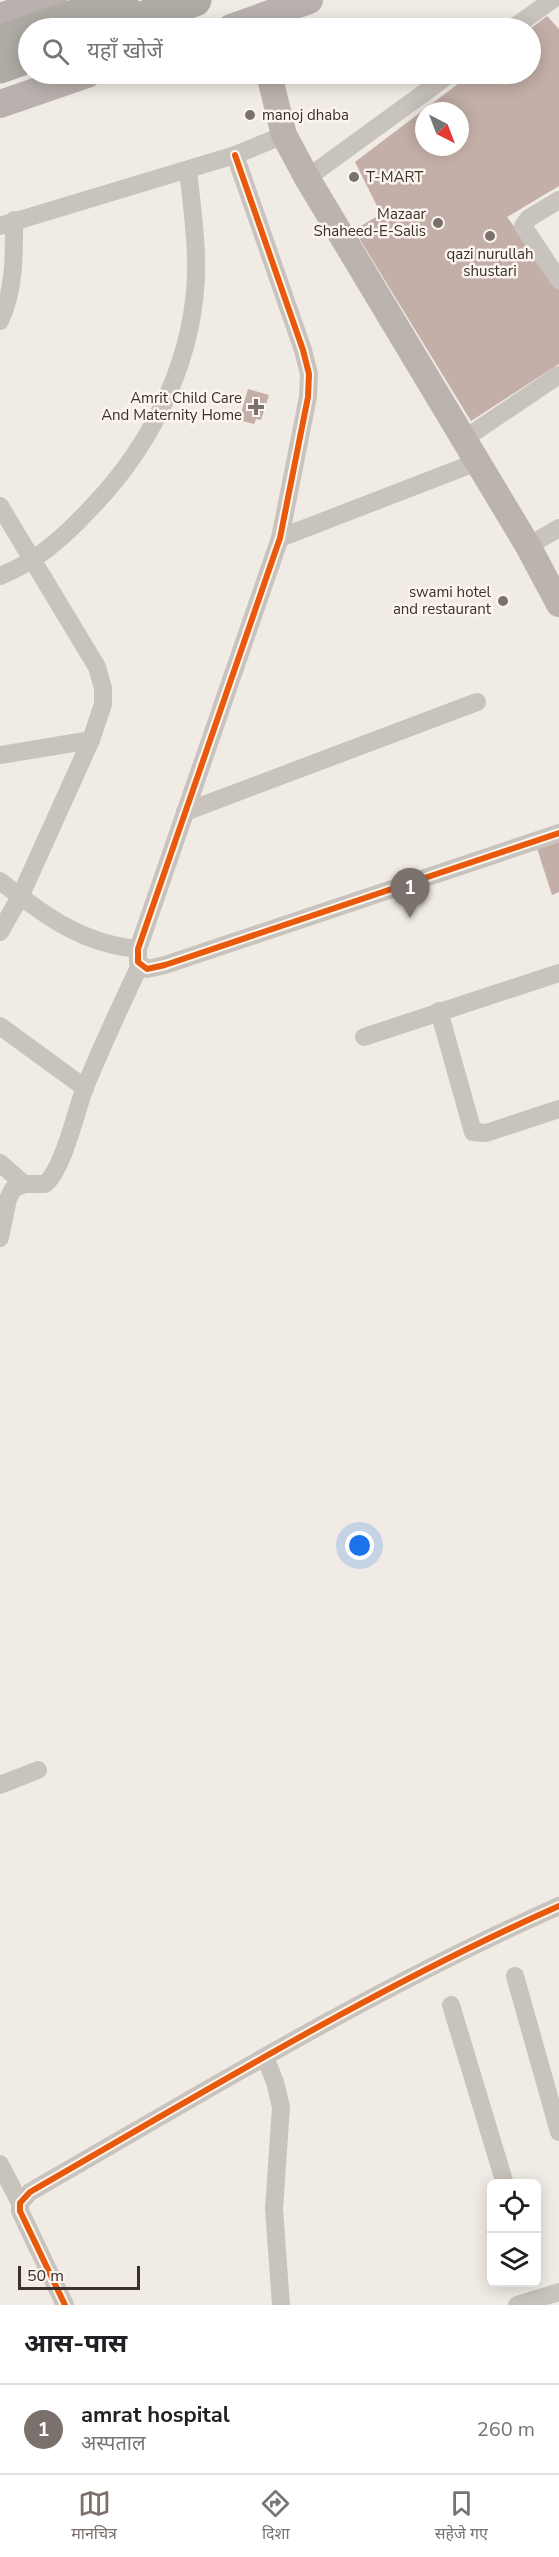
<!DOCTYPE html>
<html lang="hi">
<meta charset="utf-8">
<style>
body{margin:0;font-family:"Nunito Sans","Noto Sans Devanagari",sans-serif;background:#f2f2f2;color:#202124}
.controls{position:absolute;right:18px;bottom:18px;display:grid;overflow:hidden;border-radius:9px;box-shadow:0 3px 15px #0003}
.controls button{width:54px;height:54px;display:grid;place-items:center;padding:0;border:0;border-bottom:2px solid #e0e0e0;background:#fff;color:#202124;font:30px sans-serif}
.compass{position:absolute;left:415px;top:102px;width:54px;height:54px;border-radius:50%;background:#fff;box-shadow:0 3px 15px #0003;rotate:138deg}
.scale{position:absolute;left:18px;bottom:15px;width:122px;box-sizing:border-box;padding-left:6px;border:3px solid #3b302b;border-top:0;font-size:16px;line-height:21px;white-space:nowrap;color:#3b302b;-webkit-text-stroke:4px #fbf5ee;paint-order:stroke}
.you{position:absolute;left:360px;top:1546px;width:21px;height:21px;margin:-15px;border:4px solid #fff;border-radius:50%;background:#1a73e8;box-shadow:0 0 0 9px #1a73e833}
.badge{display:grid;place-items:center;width:39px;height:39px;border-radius:50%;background:#7a716c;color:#fff;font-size:20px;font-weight:700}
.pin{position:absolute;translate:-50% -50px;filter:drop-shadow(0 2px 3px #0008)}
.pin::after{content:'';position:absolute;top:32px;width:21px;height:18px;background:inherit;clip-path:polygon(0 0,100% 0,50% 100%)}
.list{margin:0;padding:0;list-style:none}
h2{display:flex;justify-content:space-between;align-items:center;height:78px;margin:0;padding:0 24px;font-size:26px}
h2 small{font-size:20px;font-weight:400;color:#757577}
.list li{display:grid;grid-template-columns:39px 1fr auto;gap:18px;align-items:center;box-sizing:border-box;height:90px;padding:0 24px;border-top:2px solid #e0e0e0}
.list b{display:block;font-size:22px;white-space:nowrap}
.list p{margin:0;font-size:20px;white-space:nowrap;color:#757577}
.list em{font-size:20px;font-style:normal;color:#757577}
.icon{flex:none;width:33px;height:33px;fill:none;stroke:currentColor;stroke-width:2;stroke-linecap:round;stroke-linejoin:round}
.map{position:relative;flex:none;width:559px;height:2305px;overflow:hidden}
.search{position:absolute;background:#fff;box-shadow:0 3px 15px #0003;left:18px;right:18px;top:18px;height:66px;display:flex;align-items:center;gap:15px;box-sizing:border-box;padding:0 21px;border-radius:33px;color:#757577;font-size:22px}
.sheet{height:168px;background:#fff}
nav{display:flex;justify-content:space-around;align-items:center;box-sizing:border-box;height:84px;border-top:2px solid #e0e0e0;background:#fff;font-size:16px;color:#757577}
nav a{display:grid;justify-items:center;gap:3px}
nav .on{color:#7a716c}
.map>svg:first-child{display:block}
.building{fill:#c3afa7;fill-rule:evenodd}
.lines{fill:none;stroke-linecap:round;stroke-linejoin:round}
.street{stroke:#c9c3be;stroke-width:18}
.secondary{stroke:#bab3ae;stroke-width:26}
.primary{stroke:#b8b1ad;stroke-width:28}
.highway{stroke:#afaaa4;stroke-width:33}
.highway-bridge{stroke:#afaaa4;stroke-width:33}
.cycleway-casing{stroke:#fbf5ee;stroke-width:10}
.cycleway{stroke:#e8590c;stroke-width:6}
.poi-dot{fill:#7a716c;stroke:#fbf5ee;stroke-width:2}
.labels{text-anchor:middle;stroke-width:5;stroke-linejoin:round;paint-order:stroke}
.poi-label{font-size:15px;fill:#3b302b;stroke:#fbf5ee;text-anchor:end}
</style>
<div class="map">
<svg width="559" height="2305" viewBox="0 0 559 2305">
<rect width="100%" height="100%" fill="#f0ebe5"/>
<g class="building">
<path d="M547 16 559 29V186L507 217 559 288V364L471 421 354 230 381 214 355 162 471 74H530V29ZM424 111H460V147H424Z"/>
<path d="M248 389 269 395 261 420 256 419 254 424 239 420Z"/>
<path d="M556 835 559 843V892L552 895 535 842Z"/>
</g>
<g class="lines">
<g class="street">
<path d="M513 28 552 0"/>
<path d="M235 155 303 350 309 374 308 397 280 538 138 949V962L147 969 165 965 559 833"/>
<path d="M307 178 450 74"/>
<path d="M559 200 529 218 523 226 559 280"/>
<path d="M0 226 235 155 284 135"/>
<path d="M0 321C15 288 14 255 14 220"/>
<path d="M464 439 559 375"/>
<path d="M0 506 97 667 103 688V704L91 740 20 897 0 932"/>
<path d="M280 538 477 462"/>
<path d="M528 546 559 528"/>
<path d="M0 576C36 562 64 537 90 509 155 442 199 351 196 256 195 227 191 198 188 170"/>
<path d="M0 755 91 740"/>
<path d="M185 812 477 702"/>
<path d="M0 881C44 915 82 944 138 949"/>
<path d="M439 1011 473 1132 486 1133 559 1109"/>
<path d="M0 1026 85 1088"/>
<path d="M364 1037 559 973"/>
<path d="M0 1163 24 1184"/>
<path d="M0 1238 8 1199 13 1189 24 1184H45C63 1170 76 1111 85 1087 102 1046 121 1005 140 965"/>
<path d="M0 1785 38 1770"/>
<path d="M515 1976 559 2132"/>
<path d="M451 2005 505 2184"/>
<path d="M265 2057 275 2082 281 2107 274 2209 281 2305"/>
<path d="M0 2164 20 2203"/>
<path d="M65 2305 20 2211V2203L30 2192C204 2092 376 1987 559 1906"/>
<path d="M517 2305 559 2292"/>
</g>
<path class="secondary" d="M269 74 284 135 307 178 528 546 559 604"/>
<g class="primary">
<path d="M0 17 53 0"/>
<path d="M231 28 309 0"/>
<path d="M0 104 87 74"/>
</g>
<g class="highway">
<path d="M38 28 122 0"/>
<path d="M0 41 28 32"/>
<path d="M0 67 28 57"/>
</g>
<path class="highway-bridge" d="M112 28 195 0"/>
<g class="cycleway-casing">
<g id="cycleway">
<path d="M235 155 303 350 309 374 308 397 280 538 138 949V962L147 969 165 965 559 833"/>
<path d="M65 2305 20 2211V2203L30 2192C204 2092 376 1987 559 1906"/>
</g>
</g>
<use href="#cycleway" class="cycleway"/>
</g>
<g class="poi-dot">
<circle cx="250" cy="115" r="6"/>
<circle cx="354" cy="177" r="6"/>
<circle cx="438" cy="223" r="6"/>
<circle cx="490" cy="236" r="6"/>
<path d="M253 398h6v6h6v6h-6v6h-6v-6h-6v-6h6z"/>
<circle cx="503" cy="601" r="6"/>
</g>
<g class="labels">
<g class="poi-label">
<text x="262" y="120" text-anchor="start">manoj dhaba</text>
<text x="366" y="182" text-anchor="start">T-MART</text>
<text x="426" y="219">Mazaar<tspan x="426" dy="17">Shaheed-E-Salis</tspan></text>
<text x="490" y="259" text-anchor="middle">qazi nurullah<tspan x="490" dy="17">shustari</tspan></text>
<text x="242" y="403">Amrit Child Care<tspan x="242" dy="17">And Maternity Home</tspan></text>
<text x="491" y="597">swami hotel<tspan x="491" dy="17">and restaurant</tspan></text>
</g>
</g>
</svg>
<div class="controls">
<button><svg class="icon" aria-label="locate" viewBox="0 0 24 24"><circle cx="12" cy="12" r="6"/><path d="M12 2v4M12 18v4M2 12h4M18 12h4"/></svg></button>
<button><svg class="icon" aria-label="layers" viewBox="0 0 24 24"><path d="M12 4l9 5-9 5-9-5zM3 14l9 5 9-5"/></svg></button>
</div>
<svg class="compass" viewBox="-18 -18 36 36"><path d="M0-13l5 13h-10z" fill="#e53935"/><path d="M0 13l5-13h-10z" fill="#757577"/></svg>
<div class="scale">50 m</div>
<div class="you"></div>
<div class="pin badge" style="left:410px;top:918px">1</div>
<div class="search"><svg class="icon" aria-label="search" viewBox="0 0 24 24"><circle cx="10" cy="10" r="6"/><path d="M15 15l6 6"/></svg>यहाँ खोजें</div>
</div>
<section class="sheet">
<h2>आस-पास<small></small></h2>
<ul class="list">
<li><span class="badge">1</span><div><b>amrat hospital</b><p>अस्पताल</p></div><em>260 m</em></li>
</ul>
</section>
<nav>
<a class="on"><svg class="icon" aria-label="map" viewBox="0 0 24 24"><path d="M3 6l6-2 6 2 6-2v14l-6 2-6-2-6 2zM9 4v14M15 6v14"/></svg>मानचित्र</a>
<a><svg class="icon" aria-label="directions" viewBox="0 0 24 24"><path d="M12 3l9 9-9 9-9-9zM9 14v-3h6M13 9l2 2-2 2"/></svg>दिशा</a>
<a><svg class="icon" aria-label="saved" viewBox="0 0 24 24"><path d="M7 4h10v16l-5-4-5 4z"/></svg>सहेजे गए</a>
</nav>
